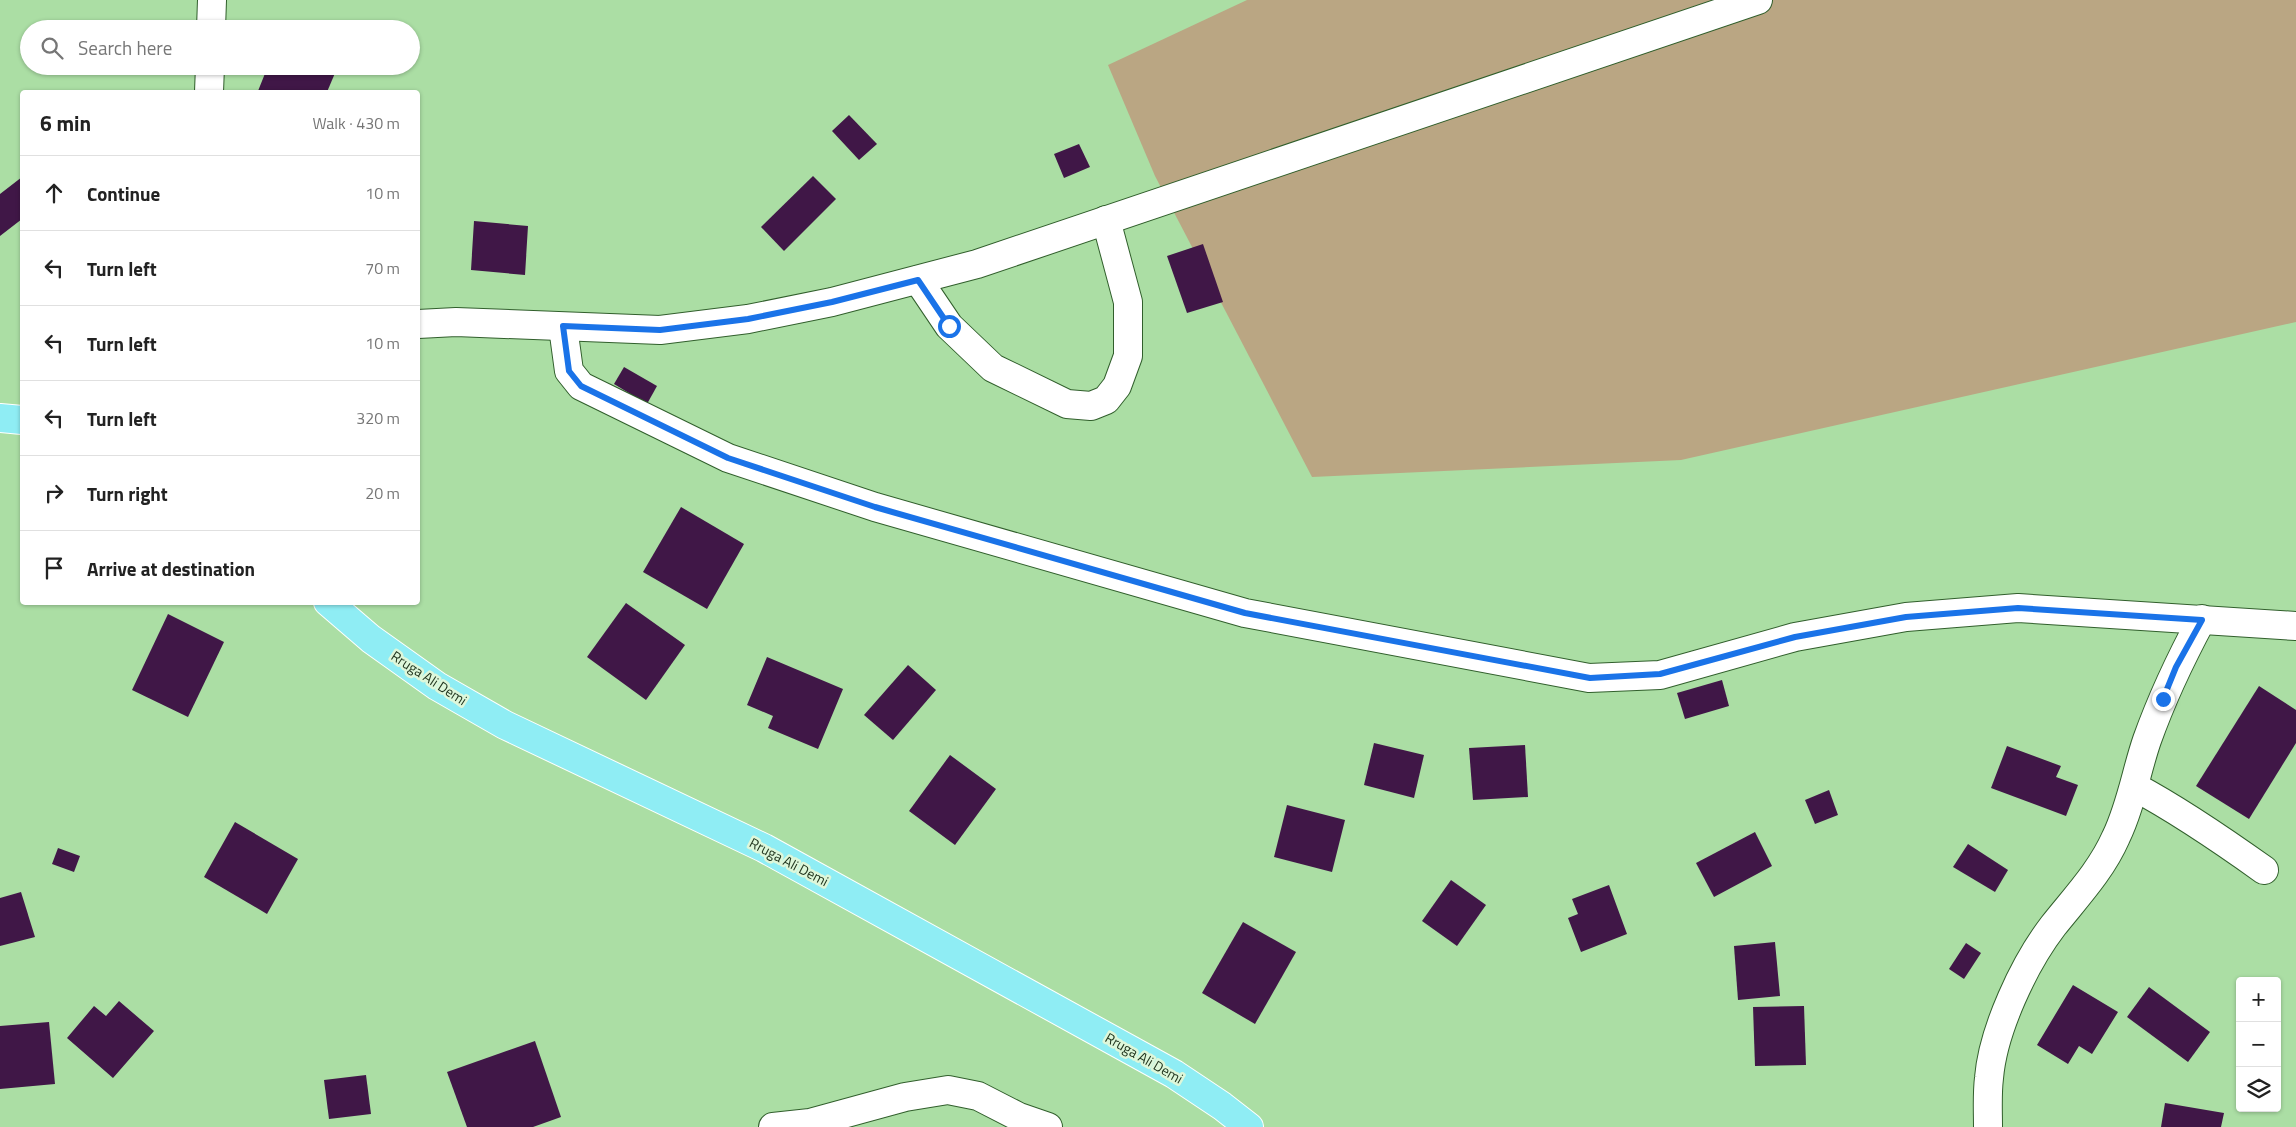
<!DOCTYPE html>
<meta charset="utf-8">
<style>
body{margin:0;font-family:"Titillium Web",sans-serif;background:#f2f2f2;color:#222}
.controls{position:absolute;right:15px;bottom:15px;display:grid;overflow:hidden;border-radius:5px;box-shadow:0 1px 4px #0004}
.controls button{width:45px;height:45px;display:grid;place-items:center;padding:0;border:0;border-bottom:1px solid #e0e0e0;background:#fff;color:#222;font:25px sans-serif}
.stop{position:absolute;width:15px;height:15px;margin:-11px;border:4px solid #1a73e8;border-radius:50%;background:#fff}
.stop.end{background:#1a73e8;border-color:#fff;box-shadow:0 1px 5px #0008}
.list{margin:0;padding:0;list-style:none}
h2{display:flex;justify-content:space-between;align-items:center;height:65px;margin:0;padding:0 20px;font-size:21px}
h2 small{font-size:16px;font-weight:400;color:#767676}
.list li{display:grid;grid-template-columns:32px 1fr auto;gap:15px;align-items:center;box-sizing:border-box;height:75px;padding:0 20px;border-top:1px solid #e0e0e0}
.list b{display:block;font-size:19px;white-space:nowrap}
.list em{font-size:16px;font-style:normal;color:#767676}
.icon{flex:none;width:28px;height:28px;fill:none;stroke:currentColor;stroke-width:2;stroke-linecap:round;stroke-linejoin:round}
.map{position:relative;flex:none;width:2296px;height:1127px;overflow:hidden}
.search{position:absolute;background:#fff;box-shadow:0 1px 4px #0004;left:20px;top:20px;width:400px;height:55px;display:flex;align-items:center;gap:12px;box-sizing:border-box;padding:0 18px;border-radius:28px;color:#767676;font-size:19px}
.panel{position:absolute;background:#fff;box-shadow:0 1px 4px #0004;left:20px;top:90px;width:400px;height:515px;border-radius:5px}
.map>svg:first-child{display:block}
.green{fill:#baa683}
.building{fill:#401747}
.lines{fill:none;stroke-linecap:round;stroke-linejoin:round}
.minor-casing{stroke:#315f2c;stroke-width:30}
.major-casing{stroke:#fff;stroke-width:30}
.minor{stroke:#fff;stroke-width:28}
.major{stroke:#8fedf4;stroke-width:28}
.route{stroke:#1a73e8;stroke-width:6}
.labels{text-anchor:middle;stroke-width:5;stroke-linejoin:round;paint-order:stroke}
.street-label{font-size:14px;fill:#21351f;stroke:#def7da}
</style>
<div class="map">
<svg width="2296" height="1127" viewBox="0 0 2296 1127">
<rect width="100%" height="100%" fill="#abdea4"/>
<path class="green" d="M1247 0H2296V322L1681 460 1312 477 1155 176 1108 65Z"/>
<g class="building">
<path d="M268 66H338L327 92H260L258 91Z"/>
<path d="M849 115 877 144 859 160 832 131Z"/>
<path d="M1079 144 1090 167 1064 178 1054 154Z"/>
<path d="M813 176 836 199 784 251 761 227Z"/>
<path d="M22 177V219L0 236V194Z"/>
<path d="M474 221 528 226 525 275 471 270Z"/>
<path d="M1203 244 1223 302 1187 313 1167 256Z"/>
<path d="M624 367 657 386 647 404 614 384Z"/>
<path d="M681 507 744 544 707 609 643 572Z"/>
<path d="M626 603 685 645 646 700 587 657Z"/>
<path d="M168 614 224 642 188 717 132 690Z"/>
<path d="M767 657 843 689 818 749 768 728 773 716 747 705Z"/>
<path d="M908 665 936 690 893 740 864 715Z"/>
<path d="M1722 680 1729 706 1685 719 1677 693Z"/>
<path d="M2259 686 2296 710V743L2249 819 2196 786Z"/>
<path d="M1374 743 1424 755 1414 798 1364 785Z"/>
<path d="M1525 745 1528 797 1473 800 1469 748Z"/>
<path d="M2007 746 2061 766 2056 777 2078 785 2066 816 1991 788Z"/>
<path d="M950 755 996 789 955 845 909 811Z"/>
<path d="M1829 790 1838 815 1815 824 1805 800Z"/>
<path d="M1287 805 1345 820 1332 872 1274 857Z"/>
<path d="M235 822 298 859 267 914 204 877Z"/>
<path d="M1755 832 1772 866 1714 897 1696 863Z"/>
<path d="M1968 844 2008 870 1995 892 1953 867Z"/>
<path d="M58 848 80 856 74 872 52 864Z"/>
<path d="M1451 880 1486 905 1457 946 1422 921Z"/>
<path d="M1609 885 1627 934 1581 952 1568 918 1578 914 1572 899Z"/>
<path d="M21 892 35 937 0 946V898Z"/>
<path d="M1243 922 1296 952 1255 1024 1202 993Z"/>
<path d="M1775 942 1780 996 1738 1000 1734 946Z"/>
<path d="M1966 943 1981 953 1964 979 1949 969Z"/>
<path d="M2073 985 2118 1012 2092 1054 2079 1046 2068 1064 2037 1045Z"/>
<path d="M2149 987 2210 1032 2188 1062 2127 1017Z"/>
<path d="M119 1001 154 1031 113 1078 67 1038 94 1006 106 1016Z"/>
<path d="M1804 1006 1806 1065 1755 1066 1753 1007Z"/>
<path d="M49 1022 55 1084 0 1089V1026Z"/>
<path d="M535 1041 561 1117 533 1127H467L447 1072Z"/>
<path d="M366 1075 371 1114 329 1119 324 1080Z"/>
<path d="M2165 1103 2224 1113 2221 1127H2161Z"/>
</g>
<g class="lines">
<g class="minor-casing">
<g id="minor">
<path d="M211 29 212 0"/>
<path d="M209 92 210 66"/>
<path d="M918 280 949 326 993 368 1067 404 1091 406 1106 400 1117 386 1128 356V302L1106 220"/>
<path d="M418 324 456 322 660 330 748 319 832 302 977 264 1758 0"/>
<path d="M563 327 569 371 581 386 728 458 875 507 1245 613 1589 678 1660 675 1795 637 1906 617 2018 608 2296 626"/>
<path d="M2135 787C2180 811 2222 840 2264 870"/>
<path d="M773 1127 810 1123 905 1097 948 1090 978 1096 1019 1117 1048 1127"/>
<path d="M1988 1127C1988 1111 1987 1094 1989 1078 1993 1030 2024 964 2053 926 2076 897 2101 871 2116 837 2131 806 2136 772 2147 740 2162 698 2181 658 2202 619"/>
</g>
</g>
<g class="major-casing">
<g id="major">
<path d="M0 418 22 420"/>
<path d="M328 602 371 639 437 686 505 725 764 848 1174 1074 1222 1106 1249 1127"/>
</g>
</g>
<use href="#minor" class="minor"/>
<use href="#major" class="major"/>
</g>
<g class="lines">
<path class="route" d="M949 326 918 280 832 302 748 319 660 330 563 326 569 371 581 386 728 458 875 507 1245 613 1590 678 1660 674 1795 637 1906 617 2018 608 2202 620 2176 667 2163 699"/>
</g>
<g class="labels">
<g class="street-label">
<text transform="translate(429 678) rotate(33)" y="5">Rruga Ali Demi</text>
<text transform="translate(789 862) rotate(28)" y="5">Rruga Ali Demi</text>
<text transform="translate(1144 1058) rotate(30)" y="5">Rruga Ali Demi</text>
</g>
</g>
</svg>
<div class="controls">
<button>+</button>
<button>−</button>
<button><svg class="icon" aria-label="layers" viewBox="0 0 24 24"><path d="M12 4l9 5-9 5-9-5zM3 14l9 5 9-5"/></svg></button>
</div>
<div class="stop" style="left:949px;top:326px"></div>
<div class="stop end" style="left:2163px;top:699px"></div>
<div class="search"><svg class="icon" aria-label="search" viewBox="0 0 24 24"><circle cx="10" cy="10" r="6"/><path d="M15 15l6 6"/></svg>Search here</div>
<section class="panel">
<h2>6 min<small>Walk · 430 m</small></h2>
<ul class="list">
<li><svg class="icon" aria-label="ahead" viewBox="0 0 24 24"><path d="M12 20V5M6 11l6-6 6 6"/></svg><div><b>Continue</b></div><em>10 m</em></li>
<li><svg class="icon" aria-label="left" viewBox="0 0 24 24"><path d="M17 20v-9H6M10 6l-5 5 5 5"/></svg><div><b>Turn left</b></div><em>70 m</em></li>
<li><svg class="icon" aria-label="left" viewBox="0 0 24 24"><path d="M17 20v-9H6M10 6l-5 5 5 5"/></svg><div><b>Turn left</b></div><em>10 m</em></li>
<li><svg class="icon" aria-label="left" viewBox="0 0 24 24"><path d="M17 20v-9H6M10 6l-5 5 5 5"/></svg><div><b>Turn left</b></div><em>320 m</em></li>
<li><svg class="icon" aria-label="right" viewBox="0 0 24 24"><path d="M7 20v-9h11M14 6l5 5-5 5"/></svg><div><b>Turn right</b></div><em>20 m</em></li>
<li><svg class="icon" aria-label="arrive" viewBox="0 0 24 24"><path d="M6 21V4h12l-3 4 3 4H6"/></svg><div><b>Arrive at destination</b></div></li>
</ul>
</section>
</div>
